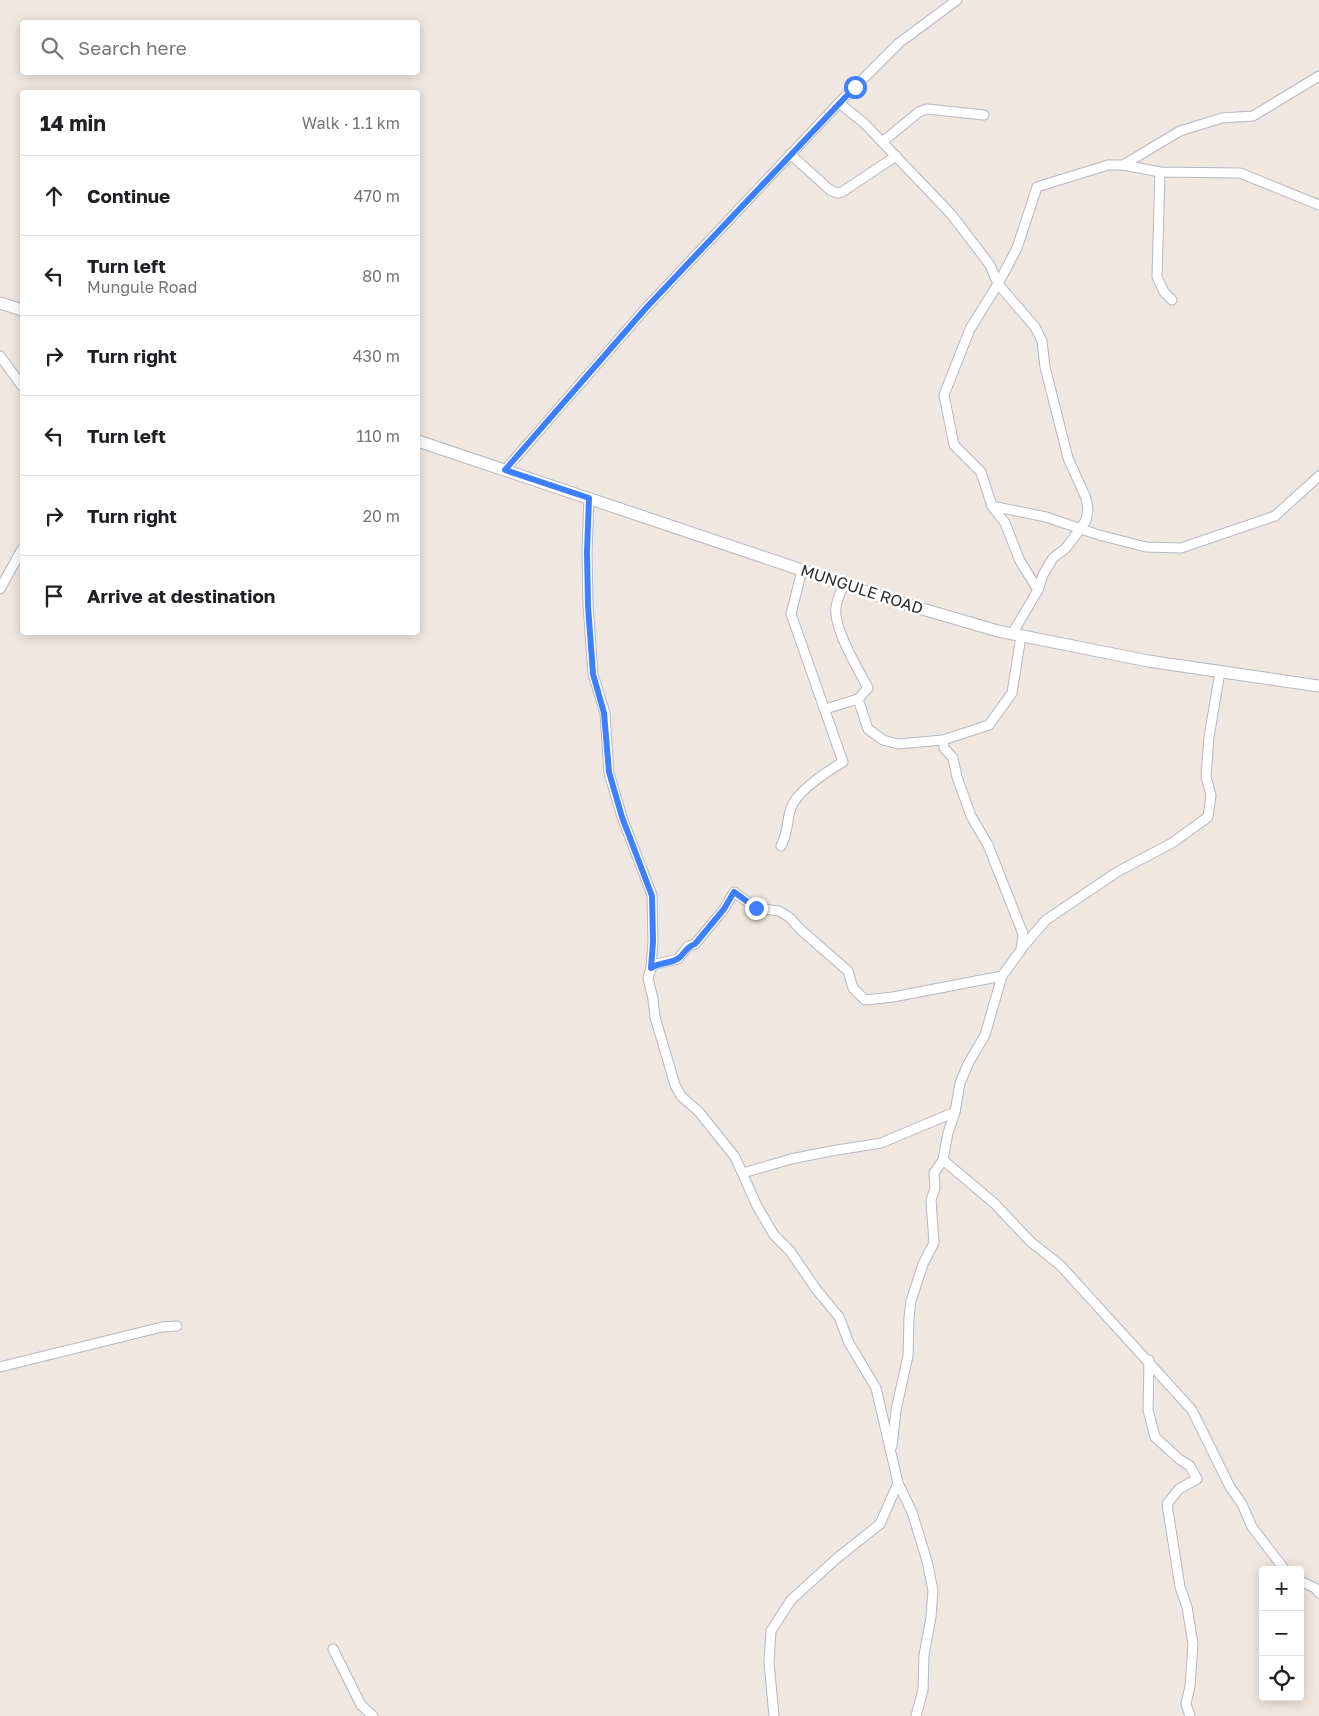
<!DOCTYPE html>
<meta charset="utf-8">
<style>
body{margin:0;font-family:"Golos Text",sans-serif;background:#f2f2f2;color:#202124}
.controls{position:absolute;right:15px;bottom:15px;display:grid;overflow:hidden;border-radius:5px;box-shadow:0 2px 12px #0003}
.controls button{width:45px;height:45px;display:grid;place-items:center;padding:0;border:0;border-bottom:1px solid #e0e0e0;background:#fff;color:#202124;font:25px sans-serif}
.stop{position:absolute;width:15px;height:15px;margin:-11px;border:4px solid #3e7fff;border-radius:50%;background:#fff}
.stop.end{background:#3e7fff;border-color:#fff;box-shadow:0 1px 5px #0008}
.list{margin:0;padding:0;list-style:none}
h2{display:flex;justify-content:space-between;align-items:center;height:65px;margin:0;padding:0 20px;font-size:21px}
h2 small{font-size:16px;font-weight:400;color:#757577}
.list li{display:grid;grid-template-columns:32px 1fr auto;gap:15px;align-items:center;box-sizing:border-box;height:80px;padding:0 20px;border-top:1px solid #e0e0e0}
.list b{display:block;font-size:19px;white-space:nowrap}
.list p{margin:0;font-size:16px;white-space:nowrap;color:#757577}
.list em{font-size:16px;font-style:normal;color:#757577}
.icon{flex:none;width:28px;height:28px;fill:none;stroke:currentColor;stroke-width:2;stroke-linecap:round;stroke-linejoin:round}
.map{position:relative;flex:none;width:1319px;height:1716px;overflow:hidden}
.search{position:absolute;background:#fff;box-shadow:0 2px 12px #0003;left:20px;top:20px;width:400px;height:55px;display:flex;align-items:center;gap:12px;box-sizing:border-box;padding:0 18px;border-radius:5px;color:#757577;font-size:19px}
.panel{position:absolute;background:#fff;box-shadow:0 2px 12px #0003;left:20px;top:90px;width:400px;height:545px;border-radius:5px}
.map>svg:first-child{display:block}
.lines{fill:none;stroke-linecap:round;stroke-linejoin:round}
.minor-casing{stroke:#b4b8c2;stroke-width:11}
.tertiary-casing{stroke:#b4b8c2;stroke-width:13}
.minor{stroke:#fff;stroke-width:9}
.tertiary{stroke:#fff;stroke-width:11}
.route{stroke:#3e7fff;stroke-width:6}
.labels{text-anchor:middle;stroke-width:5;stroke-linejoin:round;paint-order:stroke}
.street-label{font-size:16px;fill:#2e2e2e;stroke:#fff}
</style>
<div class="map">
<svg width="1319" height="1716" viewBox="0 0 1319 1716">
<rect width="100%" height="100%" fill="#f0e7e0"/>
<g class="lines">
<g class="minor-casing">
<g id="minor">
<path d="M839 103 864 123 951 214 990 265 998 284 1035 327 1042 341 1045 367 1068 458 1086 498 1088 509 1086 520 1081 528 1066 548 1053 558 1043 575 1038 590 1012 634"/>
<path d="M882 142 919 112 927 109 984 115"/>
<path d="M790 154 830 190 837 193 842 192 896 156"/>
<path d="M1123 165 1160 172 1240 173 1319 205"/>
<path d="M1160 172 1157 277 1164 292 1172 300"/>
<path d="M0 356 22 386"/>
<path d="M505 470 646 308 839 103 899 43 957 0"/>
<path d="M589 498 587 552 588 605 593 674 605 713 609 773 622 817 652 895 653 942 651 968"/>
<path d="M992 506 1046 517 1099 535 1146 547 1181 548 1275 516 1319 476"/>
<path d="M0 589 22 549"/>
<path d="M1038 590 1020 561 1005 523 992 506 981 472 954 445 944 395 970 329 998 284 1017 248 1037 187 1108 165H1123L1180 131 1222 118 1253 116 1319 76"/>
<path d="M858 699 868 729 883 740 898 744 943 740 989 725 1012 693 1021 636"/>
<path d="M825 709 858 699 868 688C858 669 833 628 836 607 837 599 841 591 844 584"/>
<path d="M781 846C789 831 786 822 791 808 797 791 828 771 843 762L791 614 802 570"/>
<path d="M1021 949 1046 920 1117 872 1172 843 1208 817 1211 795 1206 777 1209 737 1220 672"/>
<path d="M943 1160 994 1203 1031 1242 1060 1265 1192 1410 1230 1487 1242 1504 1252 1527 1285 1570"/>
<path d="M743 1173 791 1159 831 1151 881 1143 955 1112"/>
<path d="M1149 1360 1148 1410 1155 1437 1179 1459 1190 1466 1197 1479 1179 1489 1167 1504 1180 1587 1187 1607 1193 1644 1190 1686 1186 1704 1190 1716"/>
<path d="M0 1367 162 1327 177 1326"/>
<path d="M892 1446 896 1410 908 1356 909 1317 911 1301 923 1264 934 1243 931 1200 935 1188 934 1173 943 1160 948 1133 955 1112 960 1083 968 1064 985 1035 1002 976 1021 950 1023 934 988 845 971 816 957 777 953 758 944 748 943 740"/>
<path d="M1300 1581 1315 1588 1319 1593"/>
<path d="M333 1649 361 1705 373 1716"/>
<path d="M774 1716 769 1662 771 1631 791 1600 836 1559 880 1524 898 1483"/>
<path d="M916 1716 923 1690 924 1655 931 1617 933 1590 927 1561 912 1512 898 1483 876 1388 849 1343 839 1317 816 1289 790 1251 774 1235 757 1206 735 1157 699 1112 681 1096 675 1085 655 1017 653 999 648 978 651 968 656 964 678 959 688 946 695 944 724 909 734 892 756 908 779 911 789 917 801 930 848 971 853 988 865 1000 893 997 1002 976"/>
</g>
</g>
<g class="tertiary-casing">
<g id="tertiary">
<path d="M0 303 22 310"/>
<path d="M418 441 888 599 998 631 1148 661 1319 686"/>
</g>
</g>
<use href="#minor" class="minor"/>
<use href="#tertiary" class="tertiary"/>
</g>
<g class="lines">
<path class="route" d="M756 908 734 892 724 909 695 944C686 947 685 953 679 958 671 964 659 962 651 968L653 942 652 896 622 817 609 772 604 713 593 674 588 606 587 552 589 498 505 470 646 308 855 87"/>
</g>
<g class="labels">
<g class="street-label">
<text transform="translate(862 589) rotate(18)" y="6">MUNGULE ROAD</text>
</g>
</g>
</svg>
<div class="controls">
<button>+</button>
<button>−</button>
<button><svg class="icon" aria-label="locate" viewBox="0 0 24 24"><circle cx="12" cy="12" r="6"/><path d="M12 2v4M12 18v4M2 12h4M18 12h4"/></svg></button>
</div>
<div class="stop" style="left:855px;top:87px"></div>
<div class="stop end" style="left:756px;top:908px"></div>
<div class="search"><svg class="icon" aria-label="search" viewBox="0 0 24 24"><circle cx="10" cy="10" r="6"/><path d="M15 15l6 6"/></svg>Search here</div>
<section class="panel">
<h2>14 min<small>Walk · 1.1 km</small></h2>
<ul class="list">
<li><svg class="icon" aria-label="ahead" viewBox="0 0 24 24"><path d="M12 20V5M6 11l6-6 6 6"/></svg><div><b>Continue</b></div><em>470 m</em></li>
<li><svg class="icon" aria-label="left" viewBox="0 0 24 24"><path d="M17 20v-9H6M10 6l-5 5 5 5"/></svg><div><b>Turn left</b><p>Mungule Road</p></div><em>80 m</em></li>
<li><svg class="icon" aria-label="right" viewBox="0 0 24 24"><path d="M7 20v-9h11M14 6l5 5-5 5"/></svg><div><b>Turn right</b></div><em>430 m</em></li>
<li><svg class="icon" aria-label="left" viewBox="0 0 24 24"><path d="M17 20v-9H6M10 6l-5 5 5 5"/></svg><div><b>Turn left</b></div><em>110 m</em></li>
<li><svg class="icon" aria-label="right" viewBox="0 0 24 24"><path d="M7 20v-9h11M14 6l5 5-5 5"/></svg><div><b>Turn right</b></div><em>20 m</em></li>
<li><svg class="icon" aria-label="arrive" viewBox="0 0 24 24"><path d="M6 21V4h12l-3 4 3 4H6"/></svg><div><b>Arrive at destination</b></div></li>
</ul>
</section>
</div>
